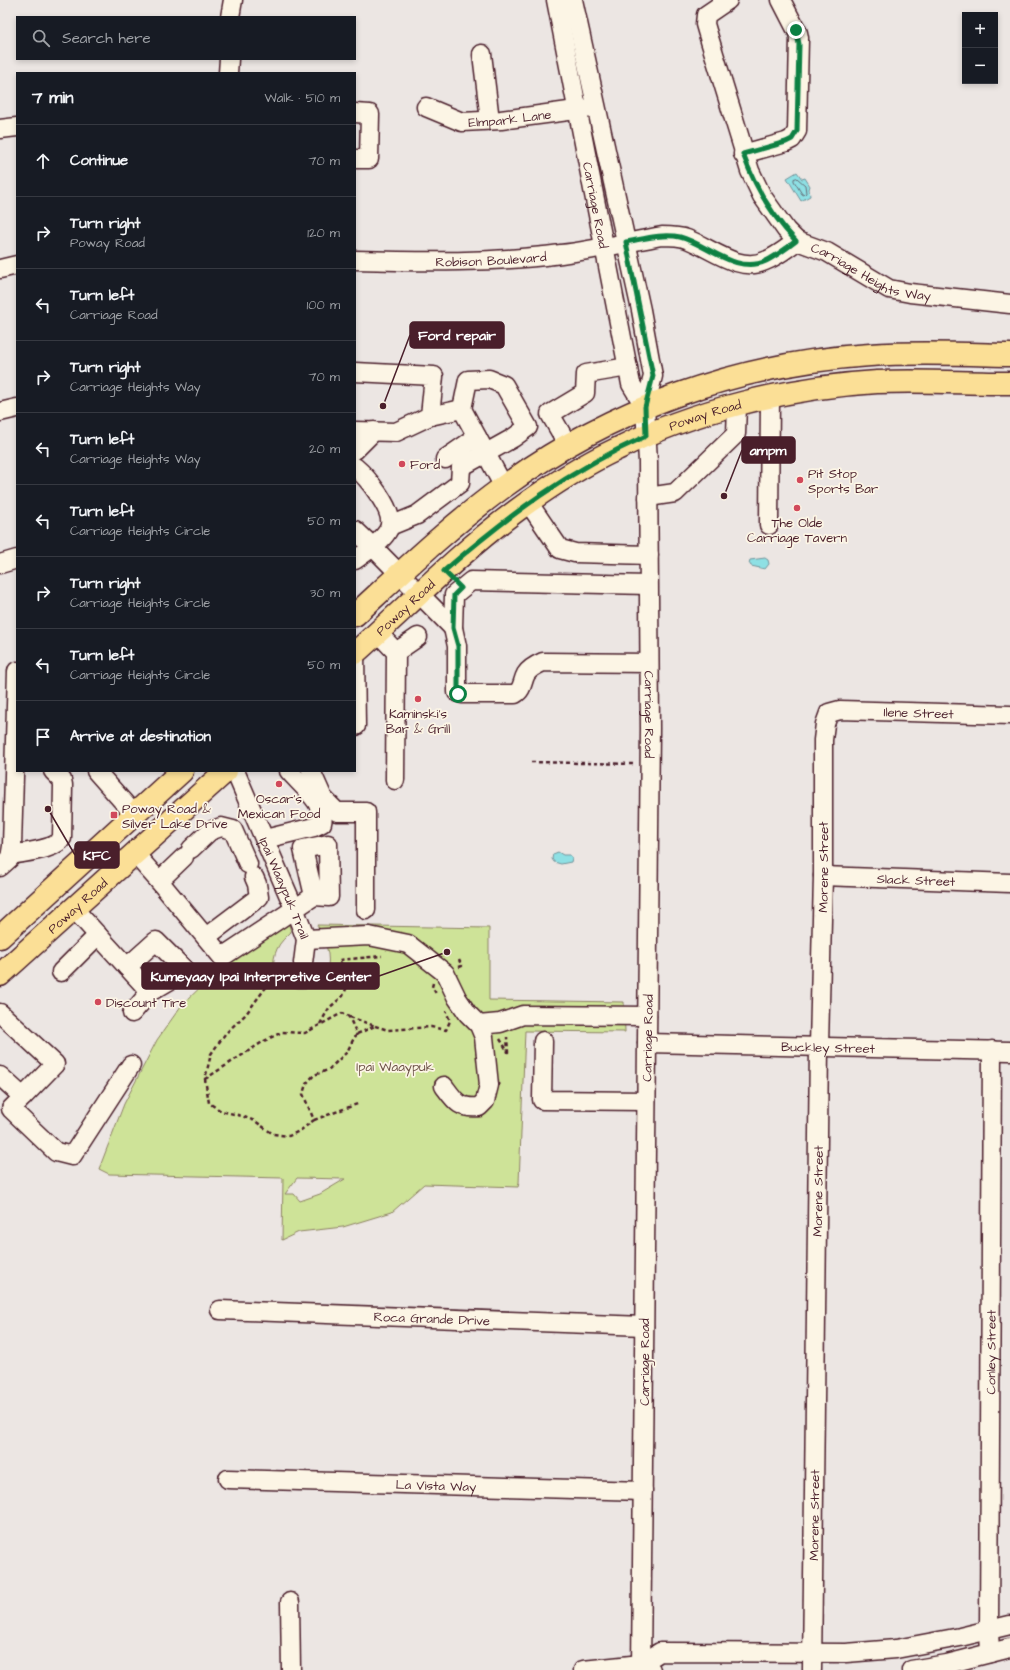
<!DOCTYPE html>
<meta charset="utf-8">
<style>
body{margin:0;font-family:"Architects Daughter",sans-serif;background:#20242c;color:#f1f3f6}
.controls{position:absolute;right:12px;top:12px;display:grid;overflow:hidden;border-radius:0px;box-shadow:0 2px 6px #0003}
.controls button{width:36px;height:36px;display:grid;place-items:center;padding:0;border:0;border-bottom:1px solid #363941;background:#171b24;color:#f1f3f6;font:20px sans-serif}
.stop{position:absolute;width:12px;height:12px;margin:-9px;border:3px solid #0b8043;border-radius:50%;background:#fff}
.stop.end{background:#0b8043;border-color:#fff;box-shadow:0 1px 4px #0008}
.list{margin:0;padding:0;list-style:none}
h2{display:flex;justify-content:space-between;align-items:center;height:52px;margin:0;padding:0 16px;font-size:17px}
h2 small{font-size:13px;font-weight:400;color:#9ea1a6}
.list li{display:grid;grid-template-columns:26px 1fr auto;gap:12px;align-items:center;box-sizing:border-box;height:72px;padding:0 16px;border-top:1px solid #363941}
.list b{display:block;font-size:15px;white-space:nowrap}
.list p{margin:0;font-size:13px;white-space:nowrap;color:#9ea1a6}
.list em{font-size:13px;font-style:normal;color:#9ea1a6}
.icon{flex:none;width:22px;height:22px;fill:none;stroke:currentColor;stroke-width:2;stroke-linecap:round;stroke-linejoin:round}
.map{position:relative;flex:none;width:1010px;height:1670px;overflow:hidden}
.search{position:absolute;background:#171b24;box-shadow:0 2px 6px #0003;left:16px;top:16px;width:340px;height:44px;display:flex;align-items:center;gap:10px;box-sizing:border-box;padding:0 14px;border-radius:0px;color:#9ea1a6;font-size:15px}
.panel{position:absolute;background:#171b24;box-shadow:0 2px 6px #0003;left:16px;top:72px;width:340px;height:700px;border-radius:0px}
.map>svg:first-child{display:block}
.green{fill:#cee398;stroke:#8c8162;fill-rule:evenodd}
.water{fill:#8ee0e4;stroke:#73939a}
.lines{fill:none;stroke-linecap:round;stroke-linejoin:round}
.shore{stroke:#656c75;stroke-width:1}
.minor-casing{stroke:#4a1f2b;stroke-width:21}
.major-casing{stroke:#4a1f2b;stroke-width:25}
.path{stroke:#4a1f2b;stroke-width:2.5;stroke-dasharray:4 3;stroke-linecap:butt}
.minor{stroke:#fcf5e5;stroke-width:18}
.major{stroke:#fbdf96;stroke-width:22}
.route{stroke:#0b8043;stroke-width:5}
.poi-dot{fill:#d1495b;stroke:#fcf5e5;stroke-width:1.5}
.labels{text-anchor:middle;stroke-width:3.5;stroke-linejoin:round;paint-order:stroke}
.street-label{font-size:13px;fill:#4a1f2b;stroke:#fcf5e5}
.poi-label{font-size:13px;fill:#4a1f2b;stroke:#fcf5e5;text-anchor:start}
.park-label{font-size:13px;fill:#6b5046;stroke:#fcf5e5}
.leader{fill:none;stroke:#4a1f2b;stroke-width:1.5}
.callout-dot{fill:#4a1f2b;stroke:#fcf5e5;stroke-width:1.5}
.callout{fill:#4a1f2b;stroke:#4a1f2b;stroke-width:1.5}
.callout-label{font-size:14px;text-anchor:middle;font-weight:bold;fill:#fff}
</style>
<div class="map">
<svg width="1010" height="1670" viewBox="0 0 1010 1670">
<rect width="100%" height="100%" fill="#ece6e3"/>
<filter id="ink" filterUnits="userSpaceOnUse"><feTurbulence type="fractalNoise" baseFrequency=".025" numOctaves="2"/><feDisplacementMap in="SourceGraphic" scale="8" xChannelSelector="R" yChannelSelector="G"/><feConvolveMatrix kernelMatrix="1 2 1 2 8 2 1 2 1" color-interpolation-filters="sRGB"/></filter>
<g filter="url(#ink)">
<path class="green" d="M288 921 291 932C286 937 280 942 277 949 257 994 335 1006 328 954 326 943 323 934 317 925L489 928V1000L624 1002 625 1032 525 1031 519 1183 518 1187 424 1184 392 1212 343 1227 299 1232 282 1240 283 1178 109 1174 99 1169 124 1104 157 1040 181 1006 213 975ZM297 1178 345 1179 320 1194 300 1201 294 1194H285Z"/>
<g class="water">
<path d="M797 172 802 179 805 178 810 186 809 189 810 196 801 201 787 178Z"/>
<path d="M765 558 768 560 769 564 765 569 751 566 749 563 750 560Z"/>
<path d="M558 852 563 855H570L572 858 571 862 561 864 554 862 552 859 553 854Z"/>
</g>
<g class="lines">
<path class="shore" d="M797 178 805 185 806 193 804 195 802 194 794 181V179Z"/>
<g class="minor-casing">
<g id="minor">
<path id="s1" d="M556 0 631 384 645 407"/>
<path id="s2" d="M573 0 641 310 653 376 645 407 648 462 650 728 641 1670"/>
<path d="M728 0 706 15 705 24 707 31 750 171 762 196 786 230 797 241"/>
<path d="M230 17 233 0"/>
<path d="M482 54 490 120"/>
<path d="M228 73 229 59"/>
<path id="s3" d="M426 107 462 122 501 120 591 108"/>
<path d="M355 113 370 114 369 159H355"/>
<path d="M0 129 17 127"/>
<path d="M743 154 786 142 792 139 797 131 799 38 798 33 781 0"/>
<path id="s4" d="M355 260C424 262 492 263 561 254 595 250 629 242 662 236 671 236 679 236 687 239 711 248 739 273 765 261 776 257 787 248 797 241L827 252 889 289 910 293 1010 304"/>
<path d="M0 269 17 265"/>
<path d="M355 372 434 376 430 416 396 432 355 431"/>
<path d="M0 412 17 408"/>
<path d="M430 416 462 409 504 487"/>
<path d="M568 445 550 414 585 393 586 374 628 367"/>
<path d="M355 450 374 431"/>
<path d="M445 459 477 437"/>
<path d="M355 467C367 477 393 509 390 525 389 533 379 541 373 547L453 628"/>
<path d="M648 497 675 493 736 434 737 405"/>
<path d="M528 502 560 549 575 553 649 555"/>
<path d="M769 525 770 397"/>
<path d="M390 526 417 515 460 483 461 467 513 438 528 427 504 385 489 379 468 380 462 409"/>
<path d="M355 530 373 547 355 560"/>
<path d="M0 564 17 559"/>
<path d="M648 585 471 581 454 595 453 628 457 646V692L462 694H515C523 690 522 681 526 674 530 668 536 665 543 662L649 663"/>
<path d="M378 633 396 652 395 780"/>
<path d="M396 652 418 637"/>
<path d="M355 653 356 726"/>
<path d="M96 771 134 814"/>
<path id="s5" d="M235 771 294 908 306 939 303 963"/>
<path d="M311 771 323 798 337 812H366V910"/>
<path d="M265 839 314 827 322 823C327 805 300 784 289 771"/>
<path d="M191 849 210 831 221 827 233 830 248 864"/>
<path d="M135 854 159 881 222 957 314 896 303 849 328 844 329 897 314 896"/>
<path d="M11 855C24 852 56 850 62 838L63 785 62 780 53 771"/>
<path d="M0 867 10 858 12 846 17 671"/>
<path id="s6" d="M823 876 1010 883"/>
<path d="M159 881 184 857"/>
<path d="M74 909 150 992 132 1013"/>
<path d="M206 937 259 897 257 884 254 877"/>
<path d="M306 939 369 936 408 944 445 973 457 998 468 1014 479 1025 484 1037 489 1085 485 1101 479 1107C459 1109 455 1101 444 1086"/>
<path d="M127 967 156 941 186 971 150 992"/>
<path d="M61 972 98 935"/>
<path d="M0 1013 55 1064 23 1097 0 1076"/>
<path d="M479 1025 500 1023 523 1015 647 1016"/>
<path d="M543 1041 542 1100 646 1101"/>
<path id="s7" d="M647 1043 1010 1051"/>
<path d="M23 1097 11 1109 56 1152 72 1156 131 1065"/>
<path id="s8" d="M220 1310 644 1326"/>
<path id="s9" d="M228 1479 643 1491"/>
<path d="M290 1602 291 1670"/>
<path id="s10" d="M990 1653 989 1631 992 1050"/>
<path d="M641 1664 660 1652 846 1653 896 1649 960 1637 1010 1625"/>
<path d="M583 1670 641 1664 651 1670"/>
<path id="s11" d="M812 1670 819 1046 823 876V740L825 724 829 713 840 710 1010 715"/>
<path d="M911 1670 947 1664 1010 1648"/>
</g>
</g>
<g class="major-casing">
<g id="major">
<path d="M355 615C403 571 450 526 502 488 609 409 739 363 870 355 917 352 964 354 1010 355"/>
<path id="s12" d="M355 653C408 606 458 554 516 511 547 488 581 466 617 449 694 410 790 387 877 382 921 380 966 383 1010 383"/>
<path d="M0 937 182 771"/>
<path id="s13" d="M0 975 226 771"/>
</g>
</g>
<g class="path">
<path d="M531 762 635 764"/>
<path d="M459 967 462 966 459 960"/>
<path d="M433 983 432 987 437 995"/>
<path d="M350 1017 375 1026 357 1034"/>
<path d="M320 1024 329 1008 343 996 349 982 341 976 366 970 344 966 339 962V960L382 956"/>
<path d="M375 1026 388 1030 431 1027 446 1030 450 1021 446 1011"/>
<path d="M500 1039 508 1052 507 1037"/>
<path d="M205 1079 264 1041 282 1032 305 1033 342 1013 349 1017 357 1034 353 1040 347 1052 328 1070 314 1075 306 1084 303 1094 314 1120 301 1130 289 1136 273 1134 255 1121 242 1116 221 1111 209 1103 205 1079 211 1054 225 1034 246 1014 270 982 280 975"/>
<path d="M314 1120 360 1103"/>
</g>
<use href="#minor" class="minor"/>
<use href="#major" class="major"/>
</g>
</g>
<g class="lines" filter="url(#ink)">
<path class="route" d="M458 694V646L453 628 454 595 461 588 444 571C509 515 568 471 646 436L645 407 653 376 626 242C643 239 663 233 680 237 707 244 736 275 766 261 776 256 787 248 796 241 772 216 755 187 743 154L786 142 792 139 797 131 799 44 796 30"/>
</g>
<g class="poi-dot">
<circle cx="402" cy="464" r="4"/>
<circle cx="800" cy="480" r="4"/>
<circle cx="797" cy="508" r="4"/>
<circle cx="418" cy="699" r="4"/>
<circle cx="279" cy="784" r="4"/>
<rect x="110" y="811" width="8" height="8" rx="2"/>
<circle cx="98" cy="1002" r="4"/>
</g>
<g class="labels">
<g class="street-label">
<text dy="5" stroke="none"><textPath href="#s3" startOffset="87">Elmpark Lane</textPath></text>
<text dy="5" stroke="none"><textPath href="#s1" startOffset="209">Carriage Road</textPath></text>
<text dy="5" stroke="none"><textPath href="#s4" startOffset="136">Robison Boulevard</textPath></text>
<text dy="5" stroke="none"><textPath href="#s4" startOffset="537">Carriage Heights Way</textPath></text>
<text dy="5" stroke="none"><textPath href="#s12" startOffset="428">Poway Road</textPath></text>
<text dy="5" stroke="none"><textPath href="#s12" startOffset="68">Poway Road</textPath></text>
<text dy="5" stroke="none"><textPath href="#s11" startOffset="1048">Ilene Street</textPath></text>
<text dy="5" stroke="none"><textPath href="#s2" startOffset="724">Carriage Road</textPath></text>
<text dy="5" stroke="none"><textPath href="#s11" startOffset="803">Morene Street</textPath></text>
<text dy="5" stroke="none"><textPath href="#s6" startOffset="93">Slack Street</textPath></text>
<text dy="5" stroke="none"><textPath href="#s5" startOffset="127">Ipai Waaypuk Trail</textPath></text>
<text dy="5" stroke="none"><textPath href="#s13" startOffset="104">Poway Road</textPath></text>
<text transform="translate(647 1038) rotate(-89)" y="5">Carriage Road</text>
<text dy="5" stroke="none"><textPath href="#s7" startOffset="181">Buckley Street</textPath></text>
<text dy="5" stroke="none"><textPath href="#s11" startOffset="479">Morene Street</textPath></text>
<text dy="5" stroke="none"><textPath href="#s8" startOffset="212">Roca Grande Drive</textPath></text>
<text dy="5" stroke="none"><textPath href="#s10" startOffset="301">Conley Street</textPath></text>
<text transform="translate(644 1362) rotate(-90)" y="5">Carriage Road</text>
<text dy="5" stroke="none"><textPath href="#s9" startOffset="208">La Vista Way</textPath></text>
<text dy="5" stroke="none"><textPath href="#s11" startOffset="155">Morene Street</textPath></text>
</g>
<g class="poi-label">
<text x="410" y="469">Ford</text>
<text x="808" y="478">Pit Stop<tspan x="808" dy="15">Sports Bar</tspan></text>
<text x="797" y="527" text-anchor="middle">The Olde<tspan x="797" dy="15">Carriage Tavern</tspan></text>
<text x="418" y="718" text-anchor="middle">Kaminski's<tspan x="418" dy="15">Bar &amp; Grill</tspan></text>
<text x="279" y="803" text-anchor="middle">Oscar's<tspan x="279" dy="15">Mexican Food</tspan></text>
<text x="122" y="813">Poway Road &amp;<tspan x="122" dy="15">Silver Lake Drive</tspan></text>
<text x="106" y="1007">Discount Tire</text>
</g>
<g class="park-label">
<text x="395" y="1071">Ipai Waaypuk</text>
</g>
</g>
<path class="leader" d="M383 406L410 335M724 496L742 450M48 809L75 855M447 952L379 976"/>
<g class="callout-dot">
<circle cx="383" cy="406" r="4"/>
<circle cx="724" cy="496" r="4"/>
<circle cx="48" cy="809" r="4"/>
<circle cx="447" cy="952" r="4"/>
</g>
<g class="callout">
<rect x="410" y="322" width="94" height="26" rx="4"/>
<rect x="742" y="437" width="53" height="26" rx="4"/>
<rect x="75" y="842" width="44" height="26" rx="4"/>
<rect x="142" y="963" width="237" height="26" rx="4"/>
</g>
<g class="callout-label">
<text x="457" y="340">Ford repair</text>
<text x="768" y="455">ampm</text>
<text x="97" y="860">KFC</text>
<text x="261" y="981">Kumeyaay Ipai Interpretive Center</text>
</g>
</svg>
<div class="controls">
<button>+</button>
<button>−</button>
</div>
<div class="stop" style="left:458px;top:694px"></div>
<div class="stop end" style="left:796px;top:30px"></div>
<div class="search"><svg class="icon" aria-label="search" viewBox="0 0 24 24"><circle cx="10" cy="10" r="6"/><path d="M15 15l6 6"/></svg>Search here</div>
<section class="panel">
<h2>7 min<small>Walk · 510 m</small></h2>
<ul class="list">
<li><svg class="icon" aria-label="ahead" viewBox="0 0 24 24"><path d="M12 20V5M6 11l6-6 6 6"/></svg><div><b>Continue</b></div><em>70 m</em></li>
<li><svg class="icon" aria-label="right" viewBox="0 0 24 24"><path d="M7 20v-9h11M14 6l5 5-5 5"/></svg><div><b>Turn right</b><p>Poway Road</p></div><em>120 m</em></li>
<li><svg class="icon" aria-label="left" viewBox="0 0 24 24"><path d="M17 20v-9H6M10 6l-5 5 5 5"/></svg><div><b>Turn left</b><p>Carriage Road</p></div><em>100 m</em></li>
<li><svg class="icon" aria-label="right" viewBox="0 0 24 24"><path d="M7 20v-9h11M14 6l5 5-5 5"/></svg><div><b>Turn right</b><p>Carriage Heights Way</p></div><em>70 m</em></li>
<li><svg class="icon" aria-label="left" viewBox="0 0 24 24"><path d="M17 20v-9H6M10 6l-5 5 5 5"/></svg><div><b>Turn left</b><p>Carriage Heights Way</p></div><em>20 m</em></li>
<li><svg class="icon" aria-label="left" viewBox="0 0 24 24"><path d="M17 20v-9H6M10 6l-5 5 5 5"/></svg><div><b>Turn left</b><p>Carriage Heights Circle</p></div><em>50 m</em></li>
<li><svg class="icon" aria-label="right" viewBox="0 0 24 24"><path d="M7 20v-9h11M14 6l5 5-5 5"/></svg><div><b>Turn right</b><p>Carriage Heights Circle</p></div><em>30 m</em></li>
<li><svg class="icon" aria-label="left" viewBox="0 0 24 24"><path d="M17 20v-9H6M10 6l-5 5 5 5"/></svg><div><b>Turn left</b><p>Carriage Heights Circle</p></div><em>50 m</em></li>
<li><svg class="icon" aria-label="arrive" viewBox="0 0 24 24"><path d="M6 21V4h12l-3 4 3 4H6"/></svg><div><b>Arrive at destination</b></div></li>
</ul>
</section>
</div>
